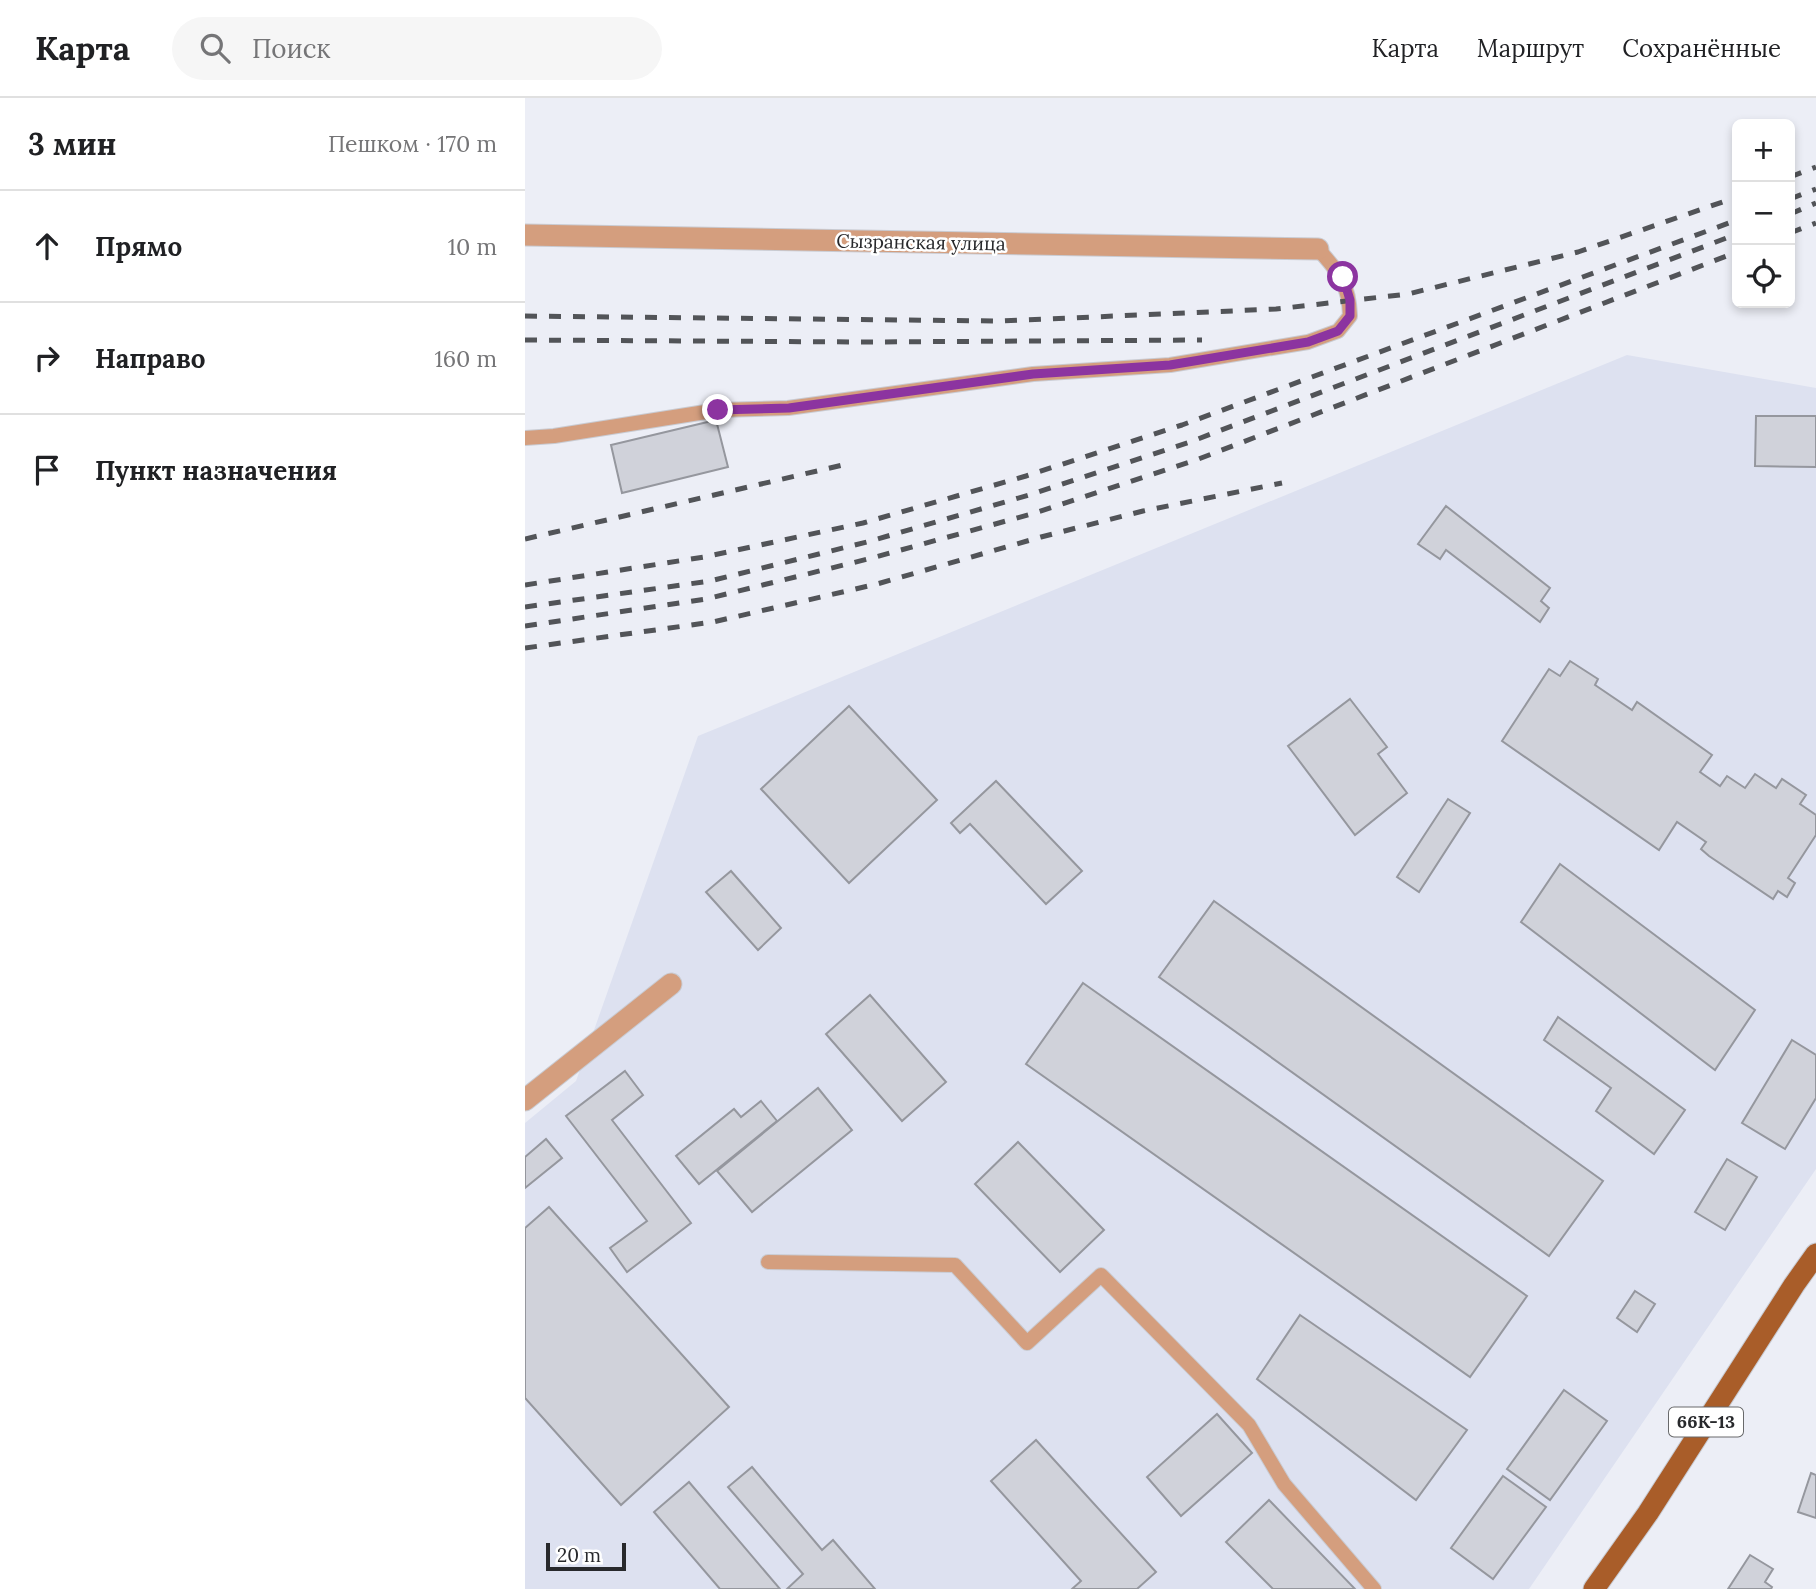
<!DOCTYPE html>
<html lang="ru">
<meta charset="utf-8">
<style>
body{margin:0;font-family:Lora,serif;background:#f6f6f6;color:#202124}
.controls{position:absolute;right:21px;top:21px;display:grid;overflow:hidden;border-radius:10px;box-shadow:0 4px 10px #0003}
.controls button{width:63px;height:63px;display:grid;place-items:center;padding:0;border:0;border-bottom:2px solid #e0e0e0;background:#fff;color:#202124;font:35px sans-serif}
.scale{position:absolute;left:21px;bottom:18px;width:80px;box-sizing:border-box;padding-left:7px;border:4px solid #28292c;border-top:0;font-size:19px;line-height:24px;white-space:nowrap;color:#28292c;-webkit-text-stroke:5px #fff;paint-order:stroke}
.stop{position:absolute;width:21px;height:21px;margin:-16px;border:5px solid #8c34a0;border-radius:50%;background:#fff}
.stop.end{background:#8c34a0;border-color:#fff;box-shadow:0 2px 7px #0008}
.list{margin:0;padding:0;list-style:none}
h2{display:flex;justify-content:space-between;align-items:center;height:91px;margin:0;padding:0 28px;font-size:30px}
h2 small{font-size:23px;font-weight:400;color:#757577}
.list li{display:grid;grid-template-columns:46px 1fr auto;gap:21px;align-items:center;box-sizing:border-box;height:112px;padding:0 28px;border-top:2px solid #e0e0e0}
.list b{display:block;font-size:26px;white-space:nowrap}
.list em{font-size:23px;font-style:normal;color:#757577}
.icon{flex:none;width:38px;height:38px;fill:none;stroke:currentColor;stroke-width:2;stroke-linecap:round;stroke-linejoin:round}
.map{position:relative;flex:none;width:1291px;height:1491px;overflow:hidden}
header{display:flex;align-items:center;gap:42px;box-sizing:border-box;height:98px;padding:0 35px;background:#fff;border-bottom:2px solid #e0e0e0}
header strong{font-size:33px}
nav{display:flex;gap:38px;margin-inline-start:auto;font-size:24px}
.search{width:490px;height:63px;background:#f6f6f6;display:flex;align-items:center;gap:18px;box-sizing:border-box;padding:0 24px;border-radius:38px;color:#757577;font-size:26px}
main{display:flex}
aside{flex:1;background:#fff}
.map>svg:first-child{display:block}
.built{fill:#dde1f0}
.building{fill:#d0d2da;stroke:#95979e;stroke-width:2}
.lines{fill:none;stroke-linecap:round;stroke-linejoin:round}
.service-casing{stroke:#c9cbd2;stroke-width:16}
.minor-casing{stroke:#c9cbd2;stroke-width:23}
.primary-casing{stroke:#c9cbd2;stroke-width:23}
.service{stroke:#d49e7e;stroke-width:14}
.minor{stroke:#d49e7e;stroke-width:21}
.primary{stroke:#a95d29;stroke-width:21}
.rail{stroke:#525458;stroke-width:5;stroke-dasharray:12 12;stroke-linecap:butt}
.route{stroke:#8c34a0;stroke-width:9}
.labels{text-anchor:middle;stroke-width:5;stroke-linejoin:round;paint-order:stroke}
.shield{fill:#fff;stroke:#68696b;stroke-width:2}
.shield-label{font-size:18px;font-weight:bold;fill:#28292c}
.street-label{font-size:19px;fill:#28292c;stroke:#fff}
</style>
<header>
<strong>Карта</strong>
<div class="search"><svg class="icon" aria-label="search" viewBox="0 0 24 24"><circle cx="10" cy="10" r="6"/><path d="M15 15l6 6"/></svg>Поиск</div>
<nav><a>Карта</a><a>Маршрут</a><a>Сохранённые</a></nav>
</header>
<main>
<aside>
<h2>3 мин<small>Пешком · 170 m</small></h2>
<ul class="list">
<li><svg class="icon" aria-label="ahead" viewBox="0 0 24 24"><path d="M12 20V5M6 11l6-6 6 6"/></svg><div><b>Прямо</b></div><em>10 m</em></li>
<li><svg class="icon" aria-label="right" viewBox="0 0 24 24"><path d="M7 20v-9h11M14 6l5 5-5 5"/></svg><div><b>Направо</b></div><em>160 m</em></li>
<li><svg class="icon" aria-label="arrive" viewBox="0 0 24 24"><path d="M6 21V4h12l-3 4 3 4H6"/></svg><div><b>Пункт назначения</b></div></li>
</ul>
</aside>
<div class="map">
<svg width="1291" height="1491" viewBox="0 0 1291 1491">
<rect width="100%" height="100%" fill="#eceef6"/>
<path class="built" d="M1102 257 1291 290V1071L1004 1491H0V1025L51 983 173 638Z"/>
<g class="building">
<path d="M1231 318H1291V369L1230 368Z"/>
<path d="M191 322 203 369 97 395 86 347Z"/>
<path d="M921 408 1025 490 1016 503 1024 510 1015 524 921 452 915 461 893 446Z"/>
<path d="M1045 563 1073 581 1070 587 1107 612 1112 604 1187 657 1175 674 1195 688 1202 678 1220 690 1230 676 1251 690 1257 681 1281 697 1275 706 1291 717V737L1263 780 1270 785 1262 799 1253 793 1248 801 1184 758 1176 751 1181 744 1152 724 1134 752 977 643 1024 571 1035 578Z"/>
<path d="M825 601 862 649 853 656 882 695 830 737 763 648Z"/>
<path d="M324 608 412 702 324 785 236 691Z"/>
<path d="M471 683 557 773 521 806 445 726 435 735 426 725Z"/>
<path d="M923 701 945 715 894 794 872 779Z"/>
<path d="M1035 766 1230 912 1190 972 996 824Z"/>
<path d="M206 773 256 830 233 852 181 794Z"/>
<path d="M689 803 1078 1083 1024 1158 634 879Z"/>
<path d="M558 885 1002 1198 945 1279 501 966Z"/>
<path d="M345 897 421 984 377 1023 301 936Z"/>
<path d="M1033 919 1160 1012 1129 1056 1071 1013 1086 990 1019 942Z"/>
<path d="M1267 942 1291 957V1000L1260 1051 1217 1025Z"/>
<path d="M100 973 118 997 87 1022 166 1125 102 1174 85 1150 122 1123 41 1018Z"/>
<path d="M293 990 327 1032 227 1114 192 1073Z"/>
<path d="M236 1003 252 1023 174 1086 151 1058 209 1011 216 1019Z"/>
<path d="M21 1041 37 1060 0 1090V1059Z"/>
<path d="M493 1044 579 1132 535 1174 450 1086Z"/>
<path d="M1202 1061 1232 1079 1200 1132 1170 1114Z"/>
<path d="M24 1109 204 1309 96 1407 0 1300V1130Z"/>
<path d="M1110 1193 1130 1206 1112 1234 1092 1220Z"/>
<path d="M775 1217 942 1332 891 1402 732 1281Z"/>
<path d="M1039 1292 1082 1323 1025 1402 982 1371Z"/>
<path d="M692 1316 727 1355 656 1418 622 1379Z"/>
<path d="M511 1342 631 1474 612 1491H547L556 1483 466 1383Z"/>
<path d="M227 1369 297 1452 308 1442 350 1491H262L278 1476 203 1389Z"/>
<path d="M1286 1375 1291 1377V1420L1273 1414Z"/>
<path d="M978 1378 1021 1409 968 1481 926 1450Z"/>
<path d="M164 1384 255 1491H195L129 1414Z"/>
<path d="M744 1402 830 1491H748L701 1444Z"/>
<path d="M1225 1457 1248 1471 1240 1484 1247 1489 1246 1491H1203Z"/>
</g>
<g class="lines">
<g class="service-casing">
<g id="service">
<path d="M0 340 29 338 193 312 263 310 508 276 645 267 783 244 813 233 825 218C824 186 814 174 793 151"/>
<path d="M243 1164 430 1167 502 1245 576 1177 724 1327 759 1386 849 1491"/>
</g>
</g>
<g class="minor-casing">
<g id="minor">
<path d="M0 137 793 151"/>
<path d="M0 1002 146 886"/>
</g>
</g>
<g class="primary-casing">
<path id="primary" d="M1069 1491 1123 1415 1269 1187 1291 1156"/>
</g>
<use href="#service" class="service"/>
<use href="#minor" class="minor"/>
<use href="#primary" class="primary"/>
<g class="rail">
<path d="M1265 79 1291 69"/>
<path d="M1265 101 1291 91"/>
<path d="M1265 116 1291 105"/>
<path d="M1265 135 1291 125"/>
<path d="M0 218 476 223 751 211 883 196 1053 154 1212 99"/>
<path d="M0 242 339 244 677 242"/>
<path d="M0 441 322 366"/>
<path d="M0 487 179 459 338 425 501 378 657 327 1212 122"/>
<path d="M0 509 185 483 342 444 504 397 665 344 1212 136"/>
<path d="M0 528 181 501 347 460 510 415 671 362 1212 154"/>
<path d="M0 550 188 524 352 486 516 439 618 413 757 385"/>
</g>
</g>
<g class="lines">
<path class="route" d="M193 312 264 310 508 276 645 267 783 244 813 233 825 218V202L818 179"/>
</g>
<g class="labels">
<rect class="shield" x="1144" y="1309.5" width="74" height="29" rx="5"/>
<g class="shield-label">
<text x="1181" y="1330">66К-13</text>
</g>
<g class="street-label">
<text transform="translate(396 144) rotate(1)" y="7">Сызранская улица</text>
</g>
</g>
</svg>
<div class="controls">
<button>+</button>
<button>−</button>
<button><svg class="icon" aria-label="locate" viewBox="0 0 24 24"><circle cx="12" cy="12" r="6"/><path d="M12 2v4M12 18v4M2 12h4M18 12h4"/></svg></button>
</div>
<div class="scale">20 m</div>
<div class="stop" style="left:818px;top:179px"></div>
<div class="stop end" style="left:193px;top:312px"></div>
</div>
</main>
